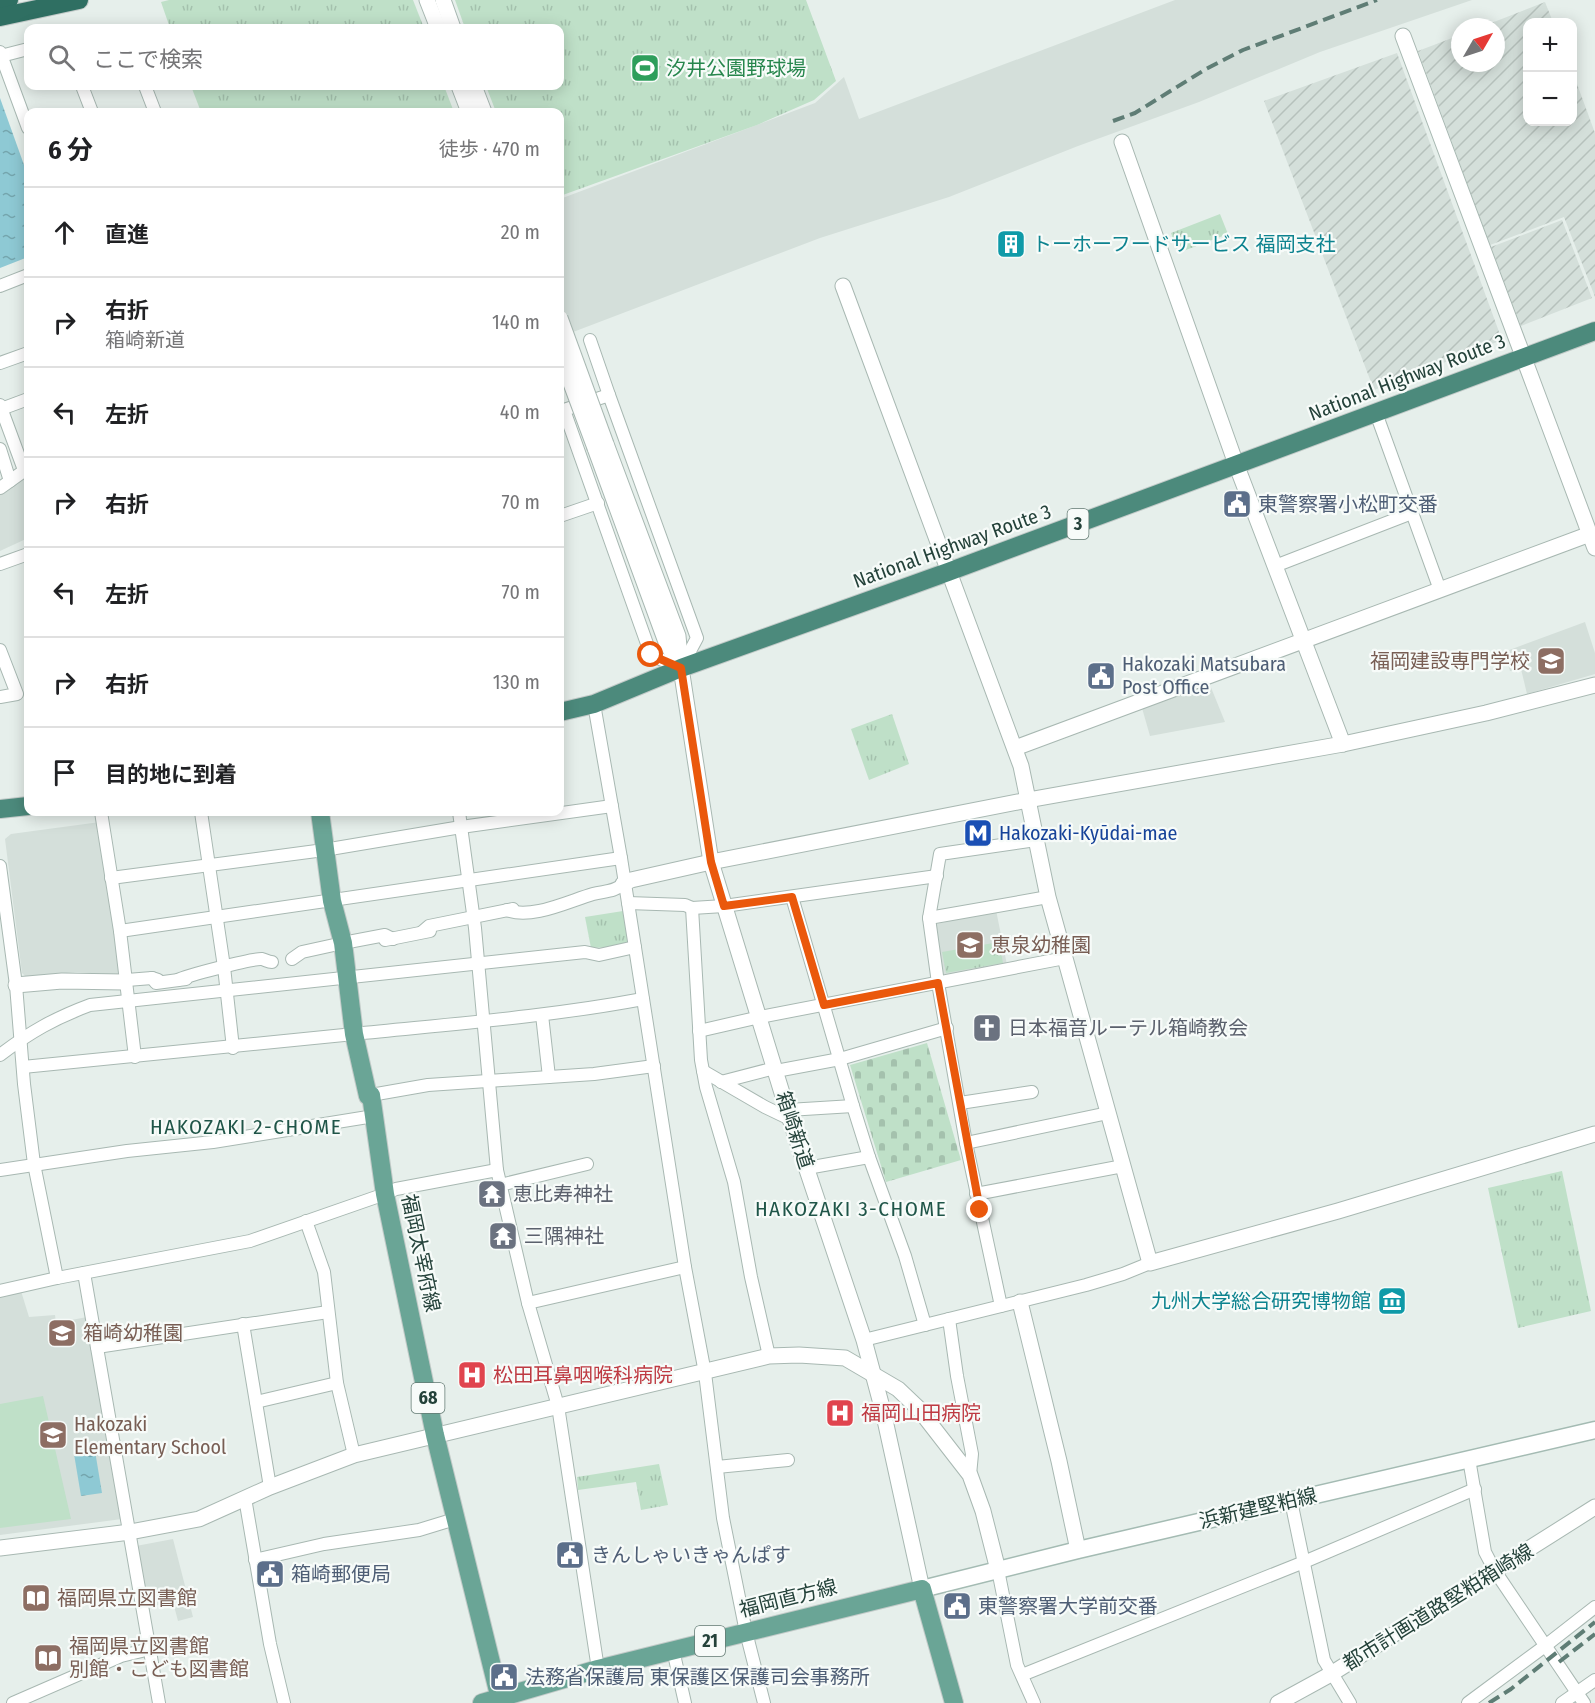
<!DOCTYPE html>
<html lang="ja">
<meta charset="utf-8">
<style>
body{margin:0;font-family:"Fira Sans Condensed","Noto Sans JP",sans-serif;background:#f2f2f2;color:#202124}
.controls{position:absolute;right:18px;top:18px;display:grid;overflow:hidden;border-radius:12px;box-shadow:0 3px 15px #0003}
.controls button{width:54px;height:54px;display:grid;place-items:center;padding:0;border:0;border-bottom:2px solid #e0e0e0;background:#fff;color:#202124;font:30px sans-serif}
.compass{position:absolute;left:1451px;top:18px;width:54px;height:54px;border-radius:50%;background:#fff;box-shadow:0 3px 15px #0003;rotate:51deg}
.stop{position:absolute;width:18px;height:18px;margin:-14px;border:4px solid #ea580c;border-radius:50%;background:#fff}
.stop.end{background:#ea580c;border-color:#fff;box-shadow:0 2px 6px #0008}
.list{margin:0;padding:0;list-style:none}
h2{display:flex;justify-content:space-between;align-items:center;height:78px;margin:0;padding:0 24px;font-size:26px}
h2 small{font-size:20px;font-weight:400;color:#757577}
.list li{display:grid;grid-template-columns:39px 1fr auto;gap:18px;align-items:center;box-sizing:border-box;height:90px;padding:0 24px;border-top:2px solid #e0e0e0}
.list b{display:block;font-size:22px;white-space:nowrap}
.list p{margin:0;font-size:20px;white-space:nowrap;color:#757577}
.list em{font-size:20px;font-style:normal;color:#757577}
.icon{flex:none;width:33px;height:33px;fill:none;stroke:currentColor;stroke-width:2;stroke-linecap:round;stroke-linejoin:round}
.map{position:relative;flex:none;width:1595px;height:1703px;overflow:hidden}
.search{position:absolute;background:#fff;box-shadow:0 3px 15px #0003;left:24px;top:24px;width:540px;height:66px;display:flex;align-items:center;gap:15px;box-sizing:border-box;padding:0 21px;border-radius:12px;color:#757577;font-size:22px}
.panel{position:absolute;background:#fff;box-shadow:0 3px 15px #0003;left:24px;top:108px;width:540px;height:708px;border-radius:12px}
.map>svg:first-child{display:block}
.built{fill:#d4dfda}
.industrial{fill:url(#industrial-furrows)}
.green{fill:#bfe0c8}
.cemetery{fill:url(#cemetery-stones)}
.park{fill:url(#park-tufts)}
.water{fill:url(#water-ripples)}
.lines{fill:none;stroke-linecap:round;stroke-linejoin:round}
.minor-casing{stroke:#a8b8b2;stroke-width:14}
.tertiary-casing{stroke:#a8b8b2;stroke-width:17}
.secondary-casing{stroke:#a4bbb3;stroke-width:19}
.primary-casing{stroke:#c2cac8;stroke-width:20}
.trunk-casing{stroke:#c2cac8;stroke-width:20}
.motorway-casing{stroke:#c2cac8;stroke-width:20}
.minor{stroke:#fff;stroke-width:12}
.tertiary{stroke:#fff;stroke-width:15}
.secondary{stroke:#fff;stroke-width:16}
.primary{stroke:#6aa596;stroke-width:18}
.trunk{stroke:#4c8a7c;stroke-width:18}
.motorway{stroke:#2f6f62;stroke-width:18}
.rail{stroke:#5f7d75;stroke-width:4;stroke-dasharray:12 6;stroke-linecap:butt}
.tertiary-bridge-casing{stroke:#a8b8b2;stroke-width:17;stroke-linecap:butt}
.tertiary-bridge{stroke:#fff;stroke-width:15}
.route{stroke:#ea580c;stroke-width:8}
.labels{text-anchor:middle;stroke-width:4.5;stroke-linejoin:round;paint-order:stroke}
.shield{fill:#f7fbf9;stroke:#637a73;stroke-width:1.5}
.shield-label{font-size:18px;font-weight:bold;fill:#24423a}
.leisure-label{font-size:20px;fill:#27864d;stroke:#f7fbf9;text-anchor:start}
.culture-label{font-size:20px;fill:#0d838f;stroke:#f7fbf9;text-anchor:start}
.street-label{font-size:20px;fill:#24423a;stroke:#f7fbf9}
.service-label{font-size:20px;fill:#4e5e75;stroke:#f7fbf9;text-anchor:start}
.education-label{font-size:20px;fill:#785e54;stroke:#f7fbf9;text-anchor:start}
.transit-label{font-size:20px;fill:#164399;stroke:#f7fbf9;text-anchor:start}
.worship-label{font-size:20px;fill:#5b616d;stroke:#f7fbf9;text-anchor:start}
.health-label{font-size:20px;fill:#be3a42;stroke:#f7fbf9;text-anchor:start}
.neighbourhood-label{font-size:21px;letter-spacing:1.5px;fill:#1f5548;stroke:#f7fbf9}
</style>
<div class="map">
<svg width="1595" height="1703" viewBox="0 0 1595 1703">
<defs>
<pattern id="industrial-furrows" width="10" height="10" patternUnits="userSpaceOnUse" patternTransform="scale(1.5)"><rect width="10" height="10" fill="#d4dfda"/><path d="M-1 1l2-2M0 10L10 0M9 11l2-2" fill="none" stroke="#b6c1bc"/></pattern>
<pattern id="cemetery-stones" width="16" height="16" patternUnits="userSpaceOnUse" patternTransform="scale(1.5)"><rect width="16" height="16" fill="#bfe0c8"/><path d="M2 7V4a2 2 0 0 1 4 0v3zM10 15v-3a2 2 0 0 1 4 0v3z" fill="#a4c1ad"/></pattern>
<pattern id="park-tufts" width="24" height="20" patternUnits="userSpaceOnUse" patternTransform="scale(1.5)"><rect width="24" height="20" fill="#bfe0c8"/><path d="M3 7l-1-3M5 7V3M7 7l1-3M15 17l-1-3M17 17v-4M19 17l1-3" fill="none" stroke="#a4c1ad"/></pattern>
<pattern id="water-ripples" width="26" height="14" patternUnits="userSpaceOnUse" patternTransform="scale(1.5)"><rect width="26" height="14" fill="#8ec9d4"/><path d="M2 4q2-2 4 0t4 0M15 11q2-2 4 0t4 0" fill="none" stroke="#74a5ad"/></pattern>
</defs>
<rect width="100%" height="100%" fill="#e6efeb"/>
<g class="built">
<path d="M1175 0H1472L1320 52 1199 102 1078 146 949 197 820 238 560 337V199L815 103 844 77 859 119Z"/>
<path d="M28 474V538L0 551V494Z"/>
<path d="M1585 622 1595 653V674L1527 694 1521 669 1510 671 1504 652Z"/>
<path d="M1210 685 1225 722 1150 736 1142 708Z"/>
<path d="M100 822 122 971 118 975 77 972 26 977 22 973 5 839 11 834Z"/>
<path d="M996 910 1007 965 942 977 933 925Z"/>
<path d="M21 1291 29 1317 55 1315 56 1323 87 1317 122 1519 0 1535V1296Z"/>
<path d="M173 1539 193 1617 178 1621 173 1602 148 1607 136 1546Z"/>
</g>
<g class="industrial">
<path d="M1545 2 1553 22H1528V122H1572L1573 73 1595 133V297L1564 217 1490 245 1418 51 1460 35V63H1496V27H1481Z"/>
<path d="M1397 53 1502 340 1374 390 1264 101Z"/>
<path d="M1562 220 1592 298 1521 326 1491 247Z"/>
</g>
<path class="green" d="M43 1396 71 1519 0 1528V1404Z"/>
<path class="cemetery" d="M927 1043 961 1160 886 1182 850 1065Z"/>
<g class="park">
<path d="M169 0H413L424 28H170L161 2Z"/>
<path d="M455 0H806L836 81 814 100 757 125 560 196V112H496L486 86H560V28H465Z"/>
<path d="M191 86H444L454 112H201Z"/>
<path d="M1220 214 1228 234 1178 253 1171 233Z"/>
<path d="M892 714 909 764 869 780 851 729Z"/>
<path d="M623 911 629 946 591 948 585 917Z"/>
<path d="M999 942 1003 963 946 973 942 952Z"/>
<path d="M1562 1171 1591 1311 1518 1328 1488 1188Z"/>
<path d="M659 1464 668 1505 641 1510 636 1482 578 1490 577 1477Z"/>
</g>
<g class="water">
<path d="M0 98 28 176V257L0 268Z"/>
<path d="M95 1451 102 1493 81 1496 74 1454Z"/>
</g>
<g class="lines">
<g class="minor-casing">
<g id="minor">
<path d="M0 52 28 128"/>
<path d="M1 56 28 49"/>
<path d="M82 86 92 112"/>
<path d="M145 86 155 112"/>
<path d="M0 286 28 275"/>
<path d="M590 340 609 395"/>
<path d="M0 363 28 353"/>
<path d="M609 395 697 638 681 668 651 655 564 410Z"/>
<path d="M0 405 24 470"/>
<path d="M1 409 28 399"/>
<path d="M1376 413 1440 590"/>
<path d="M0 449 10 481"/>
<path d="M0 488 28 468"/>
<path d="M560 516 598 503"/>
<path d="M0 564 28 554"/>
<path d="M1275 566 1412 513"/>
<path d="M0 650 17 694 0 697"/>
<path d="M594 704 621 858 685 1267 705 1373 723 1518 746 1632 764 1703"/>
<path d="M101 812 120 931 135 1057"/>
<path d="M201 812 224 967 233 1048"/>
<path d="M459 812 475 928 497 1170 528 1303 558 1406 598 1669"/>
<path d="M0 866 16 985 24 1084 34 1164 57 1278"/>
<path d="M111 878 324 850 461 827 612 806"/>
<path d="M792 897 853 1106 869 1157 905 1256 925 1325"/>
<path d="M628 903 685 905 692 908 724 906 937 876"/>
<path d="M692 908 701 1060 706 1087 734 1182 751 1277 769 1356"/>
<path d="M507 910C531 920 569 901 593 894 604 891 615 892 623 884"/>
<path d="M929 918 1048 897"/>
<path d="M120 931 621 858"/>
<path d="M422 932 429 926 513 909"/>
<path d="M385 940 430 931"/>
<path d="M292 959 302 952 343 943 385 935 393 939"/>
<path d="M152 978 156 983 186 979"/>
<path d="M127 980 152 978 158 980"/>
<path d="M178 980C185 976 254 958 262 959 266 960 268 962 272 962"/>
<path d="M542 1015 549 1077"/>
<path d="M699 1031 760 1017 1065 958"/>
<path d="M0 1055C30 1032 55 1018 90 1005L585 952 599 955 635 947"/>
<path d="M23 1067C133 1057 243 1046 354 1034 451 1024 547 1017 643 999"/>
<path d="M703 1071 765 1107 790 1119"/>
<path d="M776 1071 840 1059 947 1028"/>
<path d="M721 1082 775 1068"/>
<path d="M371 1095 428 1085 594 1074 654 1066"/>
<path d="M960 1103 1032 1092"/>
<path d="M788 1110 853 1106"/>
<path d="M966 1143 1108 1113"/>
<path d="M807 1168 869 1157"/>
<path d="M0 1170 127 1151 213 1142 374 1116"/>
<path d="M500 1185 587 1164"/>
<path d="M976 1194 1123 1166"/>
<path d="M306 1221 324 1272 337 1383 354 1455"/>
<path d="M84 1273 159 1703"/>
<path d="M0 1291 57 1278 250 1241 385 1194 396 1189 497 1170"/>
<path d="M528 1303 685 1267"/>
<path d="M1001 1306 966 1143 938 983 929 918 940 854 1036 840"/>
<path d="M949 1319 957 1376 972 1454 970 1475"/>
<path d="M243 1324 270 1487"/>
<path d="M864 1340 1086 1285 1123 1274 1150 1263"/>
<path d="M97 1347 328 1312"/>
<path d="M256 1402 337 1383"/>
<path d="M1469 1459 1485 1552 1495 1571 1584 1703"/>
<path d="M717 1467 788 1460"/>
<path d="M245 1498 270 1644 284 1703"/>
<path d="M1291 1501 1324 1660 1350 1703"/>
<path d="M255 1560 324 1544 419 1530 455 1519"/>
<path d="M998 1570 1017 1665 1034 1703"/>
<path d="M673 1650 685 1703"/>
<path d="M1022 1675 1304 1562 1475 1489"/>
<path d="M13 1703 121 1656 150 1649"/>
<path d="M1468 1703 1545 1646 1595 1607"/>
<path d="M1562 1703 1595 1680"/>
</g>
</g>
<g class="tertiary-casing">
<g id="tertiary">
<path d="M427 0 438 28"/>
<path d="M443 0 453 28"/>
<path d="M1403 36 1595 548"/>
<path d="M459 86 469 112"/>
<path d="M474 86 484 112"/>
<path d="M1122 142 1236 464 1343 744"/>
<path d="M843 286 1021 766 1048 897 1150 1263 1338 1211 1595 1134"/>
<path d="M606 444 678 636 681 668 711 862 790 1119 864 1340 883 1411 922 1589"/>
<path d="M595 448 666 642 678 663"/>
<path d="M1015 748 1590 534"/>
<path d="M623 884 631 880 711 862 1028 800 1343 744 1486 713 1595 685"/>
<path d="M16 985 62 981 124 982 127 980"/>
<path d="M1020 1302 1059 1461 1078 1550"/>
<path d="M0 1548 130 1532 199 1519 270 1487 354 1455 769 1356 799 1355 845 1358 898 1389 918 1408 970 1475 983 1511 998 1570"/>
<path d="M1278 1703 1331 1674 1595 1507"/>
</g>
</g>
<g class="secondary-casing">
<path id="secondary" d="M922 1589 1078 1550 1595 1430"/>
</g>
<g class="primary-casing">
<g id="primary">
<path d="M320 812 332 901 343 943 354 1034 368 1096 371 1095 385 1194 435 1435 501 1703"/>
<path d="M482 1703 598 1669 922 1589 954 1703"/>
</g>
</g>
<g class="trunk-casing">
<g id="trunk">
<path d="M560 712 594 704 681 668 948 572 1595 331"/>
<path d="M0 809 28 806"/>
</g>
</g>
<g class="motorway-casing">
<g id="motorway">
<path d="M0 2 9 0"/>
<path d="M0 17 79 0"/>
</g>
</g>
<use href="#minor" class="minor"/>
<use href="#tertiary" class="tertiary"/>
<use href="#secondary" class="secondary"/>
<use href="#primary" class="primary"/>
<use href="#trunk" class="trunk"/>
<use href="#motorway" class="motorway"/>
<g class="rail">
<path d="M1113 121 1135 113 1206 69 1243 50 1377 0"/>
<path d="M1559 1662 1595 1634"/>
<path d="M1489 1703 1511 1689 1595 1622"/>
</g>
<g class="tertiary-bridge-casing">
<g id="tertiary-bridge">
<path d="M560 318 606 444"/>
<path d="M560 354 595 448"/>
</g>
</g>
<use href="#tertiary-bridge" class="tertiary-bridge"/>
</g>
<g class="lines">
<path class="route" d="M651 655 681 668 711 862 724 906 792 897 824 1005 938 983 980 1210"/>
</g>
<defs>
<g id="stadium-square" transform="scale(1.5)"><rect x="-9" y="-9" width="18" height="18" rx="4" fill="#2e9e5b" stroke="#f7fbf9"/><path d="M0-5a6.5 5 0 1 0 0 10a6.5 5 0 1 0 0-10ZM-3.5-1.8h7v3.6h-7Z" fill="#fff"/></g>
<g id="building-square" transform="scale(1.5)"><rect x="-9" y="-9" width="18" height="18" rx="4" fill="#0f9aa8" stroke="#f7fbf9"/><path d="M-4-6H4V6H1V3H-1V6H-4ZM-2.5-4.3h1.7v1.8h-1.7ZM.8-4.3h1.7v1.8H.8ZM-2.5-1h1.7V.8h-1.7ZM.8-1h1.7V.8H.8Z" fill="#fff"/></g>
<g id="civic-square" transform="scale(1.5)"><rect x="-9" y="-9" width="18" height="18" rx="4" fill="#5c6f8a" stroke="#f7fbf9"/><path d="M-.6-6.5H3V-4.5H.6V-3L4-1V1h2V6H-6V1h2V-1L-.6-3ZM-1.2 2.5V6h2.4V2.5Z" fill="#fff"/></g>
<g id="university-square" transform="scale(1.5)"><rect x="-9" y="-9" width="18" height="18" rx="4" fill="#8d6e63" stroke="#f7fbf9"/><path d="M0-5L7-2L0 1L-7-2ZM-4 1L0 2.5L4 1V4Q0 6-4 4Z" fill="#fff"/></g>
<g id="metro-square" transform="scale(1.5)"><rect x="-9" y="-9" width="18" height="18" rx="4" fill="#1a4fb4" stroke="#f7fbf9"/><path d="M-5.5 5V-5H-3L0 0L3-5H5.5V5H3V-.5L0 4L-3-.5V5Z" fill="#fff"/></g>
<g id="school-square" transform="scale(1.5)"><rect x="-9" y="-9" width="18" height="18" rx="4" fill="#8d6e63" stroke="#f7fbf9"/><path d="M0-5L7-2L0 1L-7-2ZM-4 1L0 2.5L4 1V4Q0 6-4 4Z" fill="#fff"/></g>
<g id="church-square" transform="scale(1.5)"><rect x="-9" y="-9" width="18" height="18" rx="4" fill="#6b7280" stroke="#f7fbf9"/><path d="M-1.2-6h2.4v3.5h3.3v2.4h-3.3V6h-2.4V-.1h-3.3v-2.4h3.3Z" fill="#fff"/></g>
<g id="temple-square" transform="scale(1.5)"><rect x="-9" y="-9" width="18" height="18" rx="4" fill="#6b7280" stroke="#f7fbf9"/><path d="M0-6L5-2H3V0L6.5 2.5H4V6H1.5V3h-3V6H-4V2.5H-6.5L-3 0V-2H-5Z" fill="#fff"/></g>
<g id="museum-square" transform="scale(1.5)"><rect x="-9" y="-9" width="18" height="18" rx="4" fill="#0f9aa8" stroke="#f7fbf9"/><path d="M0-6L6-3V-2H-6V-3ZM-5-1h2V3h-2ZM-1-1h2V3h-2ZM3-1h2V3H3ZM-6 4H6V6H-6Z" fill="#fff"/></g>
<g id="hospital-square" transform="scale(1.5)"><rect x="-9" y="-9" width="18" height="18" rx="4" fill="#e0444e" stroke="#f7fbf9"/><path d="M-5-5h3v3.5h4V-5h3V5h-3V1.5h-4V5h-3Z" fill="#fff"/></g>
<g id="library-square" transform="scale(1.5)"><rect x="-9" y="-9" width="18" height="18" rx="4" fill="#8d6e63" stroke="#f7fbf9"/><path d="M-6-4Q-3-5.5-.7-3.5V5Q-3 3-6 4ZM6-4Q3-5.5 .7-3.5V5Q3 3 6 4Z" fill="#fff"/></g>
</defs>
<g fill-rule="evenodd">
<use href="#stadium-square" x="645" y="68"/>
<use href="#building-square" x="1011" y="244"/>
<use href="#civic-square" x="1237" y="504"/>
<use href="#university-square" x="1551" y="661"/>
<use href="#civic-square" x="1101" y="676"/>
<use href="#metro-square" x="978" y="833"/>
<use href="#school-square" x="970" y="945"/>
<use href="#church-square" x="987" y="1028"/>
<use href="#temple-square" x="492" y="1194"/>
<use href="#temple-square" x="503" y="1236"/>
<use href="#museum-square" x="1392" y="1301"/>
<use href="#school-square" x="62" y="1333"/>
<use href="#hospital-square" x="472" y="1375"/>
<use href="#hospital-square" x="840" y="1413"/>
<use href="#school-square" x="53" y="1435"/>
<use href="#civic-square" x="570" y="1555"/>
<use href="#civic-square" x="270" y="1574"/>
<use href="#library-square" x="36" y="1598"/>
<use href="#civic-square" x="957" y="1606"/>
<use href="#library-square" x="48" y="1658"/>
<use href="#civic-square" x="504" y="1677"/>
</g>
<g class="labels">
<g class="shield">
<rect x="1067.5" y="509" width="21" height="30" rx="4.5"/>
<rect x="411.5" y="1383" width="33" height="30" rx="4.5"/>
<rect x="695" y="1626" width="30" height="30" rx="4.5"/>
</g>
<g class="shield-label">
<text x="1078" y="530">3</text>
<text x="428" y="1404">68</text>
<text x="710" y="1647">21</text>
</g>
<g class="leisure-label">
<text x="666" y="75">汐井公園野球場</text>
</g>
<g class="culture-label">
<text x="1032" y="251">トーホーフードサービス 福岡支社</text>
<text x="1371" y="1308" text-anchor="end">九州大学総合研究博物館</text>
</g>
<g class="street-label">
<text transform="translate(1407 377) rotate(-21)" y="7">National Highway Route 3</text>
<text transform="translate(952 546) rotate(-20)" y="7">National Highway Route 3</text>
<text transform="translate(795 1130) rotate(72)" y="7">箱崎新道</text>
<text transform="translate(421 1253) rotate(78)" y="7">福岡太宰府線</text>
<text transform="translate(1258 1508) rotate(-13)" y="7">浜新建堅粕線</text>
<text transform="translate(788 1598) rotate(-14)" y="7">福岡直方線</text>
<text transform="translate(1438 1607) rotate(-32)" y="7">都市計画道路堅粕箱崎線</text>
</g>
<g class="service-label">
<text x="1258" y="511">東警察署小松町交番</text>
<text x="1122" y="671">Hakozaki Matsubara<tspan x="1122" dy="23">Post Office</tspan></text>
<text x="591" y="1562">きんしゃいきゃんぱす</text>
<text x="291" y="1581">箱崎郵便局</text>
<text x="978" y="1613">東警察署大学前交番</text>
<text x="525" y="1684">法務省保護局 東保護区保護司会事務所</text>
</g>
<g class="education-label">
<text x="1530" y="668" text-anchor="end">福岡建設専門学校</text>
<text x="991" y="952">恵泉幼稚園</text>
<text x="83" y="1340">箱崎幼稚園</text>
<text x="74" y="1431">Hakozaki<tspan x="74" dy="23">Elementary School</tspan></text>
<text x="57" y="1605">福岡県立図書館</text>
<text x="69" y="1653">福岡県立図書館<tspan x="69" dy="23">別館・こども図書館</tspan></text>
</g>
<g class="transit-label">
<text x="999" y="840">Hakozaki-Kyūdai-mae</text>
</g>
<g class="worship-label">
<text x="1008" y="1035">日本福音ルーテル箱崎教会</text>
<text x="513" y="1201">恵比寿神社</text>
<text x="524" y="1243">三隅神社</text>
</g>
<g class="health-label">
<text x="493" y="1382">松田耳鼻咽喉科病院</text>
<text x="861" y="1420">福岡山田病院</text>
</g>
<g class="neighbourhood-label">
<text x="246" y="1134">HAKOZAKI 2-CHOME</text>
<text x="851" y="1216">HAKOZAKI 3-CHOME</text>
</g>
</g>
</svg>
<div class="controls">
<button>+</button>
<button>−</button>
</div>
<svg class="compass" viewBox="-18 -18 36 36"><path d="M0-13l5 13h-10z" fill="#e53935"/><path d="M0 13l5-13h-10z" fill="#757577"/></svg>
<div class="stop" style="left:651px;top:655px"></div>
<div class="stop end" style="left:980px;top:1210px"></div>
<div class="search"><svg class="icon" aria-label="search" viewBox="0 0 24 24"><circle cx="10" cy="10" r="6"/><path d="M15 15l6 6"/></svg>ここで検索</div>
<section class="panel">
<h2>6 分<small>徒歩 · 470 m</small></h2>
<ul class="list">
<li><svg class="icon" aria-label="ahead" viewBox="0 0 24 24"><path d="M12 20V5M6 11l6-6 6 6"/></svg><div><b>直進</b></div><em>20 m</em></li>
<li><svg class="icon" aria-label="right" viewBox="0 0 24 24"><path d="M7 20v-9h11M14 6l5 5-5 5"/></svg><div><b>右折</b><p>箱崎新道</p></div><em>140 m</em></li>
<li><svg class="icon" aria-label="left" viewBox="0 0 24 24"><path d="M17 20v-9H6M10 6l-5 5 5 5"/></svg><div><b>左折</b></div><em>40 m</em></li>
<li><svg class="icon" aria-label="right" viewBox="0 0 24 24"><path d="M7 20v-9h11M14 6l5 5-5 5"/></svg><div><b>右折</b></div><em>70 m</em></li>
<li><svg class="icon" aria-label="left" viewBox="0 0 24 24"><path d="M17 20v-9H6M10 6l-5 5 5 5"/></svg><div><b>左折</b></div><em>70 m</em></li>
<li><svg class="icon" aria-label="right" viewBox="0 0 24 24"><path d="M7 20v-9h11M14 6l5 5-5 5"/></svg><div><b>右折</b></div><em>130 m</em></li>
<li><svg class="icon" aria-label="arrive" viewBox="0 0 24 24"><path d="M6 21V4h12l-3 4 3 4H6"/></svg><div><b>目的地に到着</b></div></li>
</ul>
</section>
</div>
